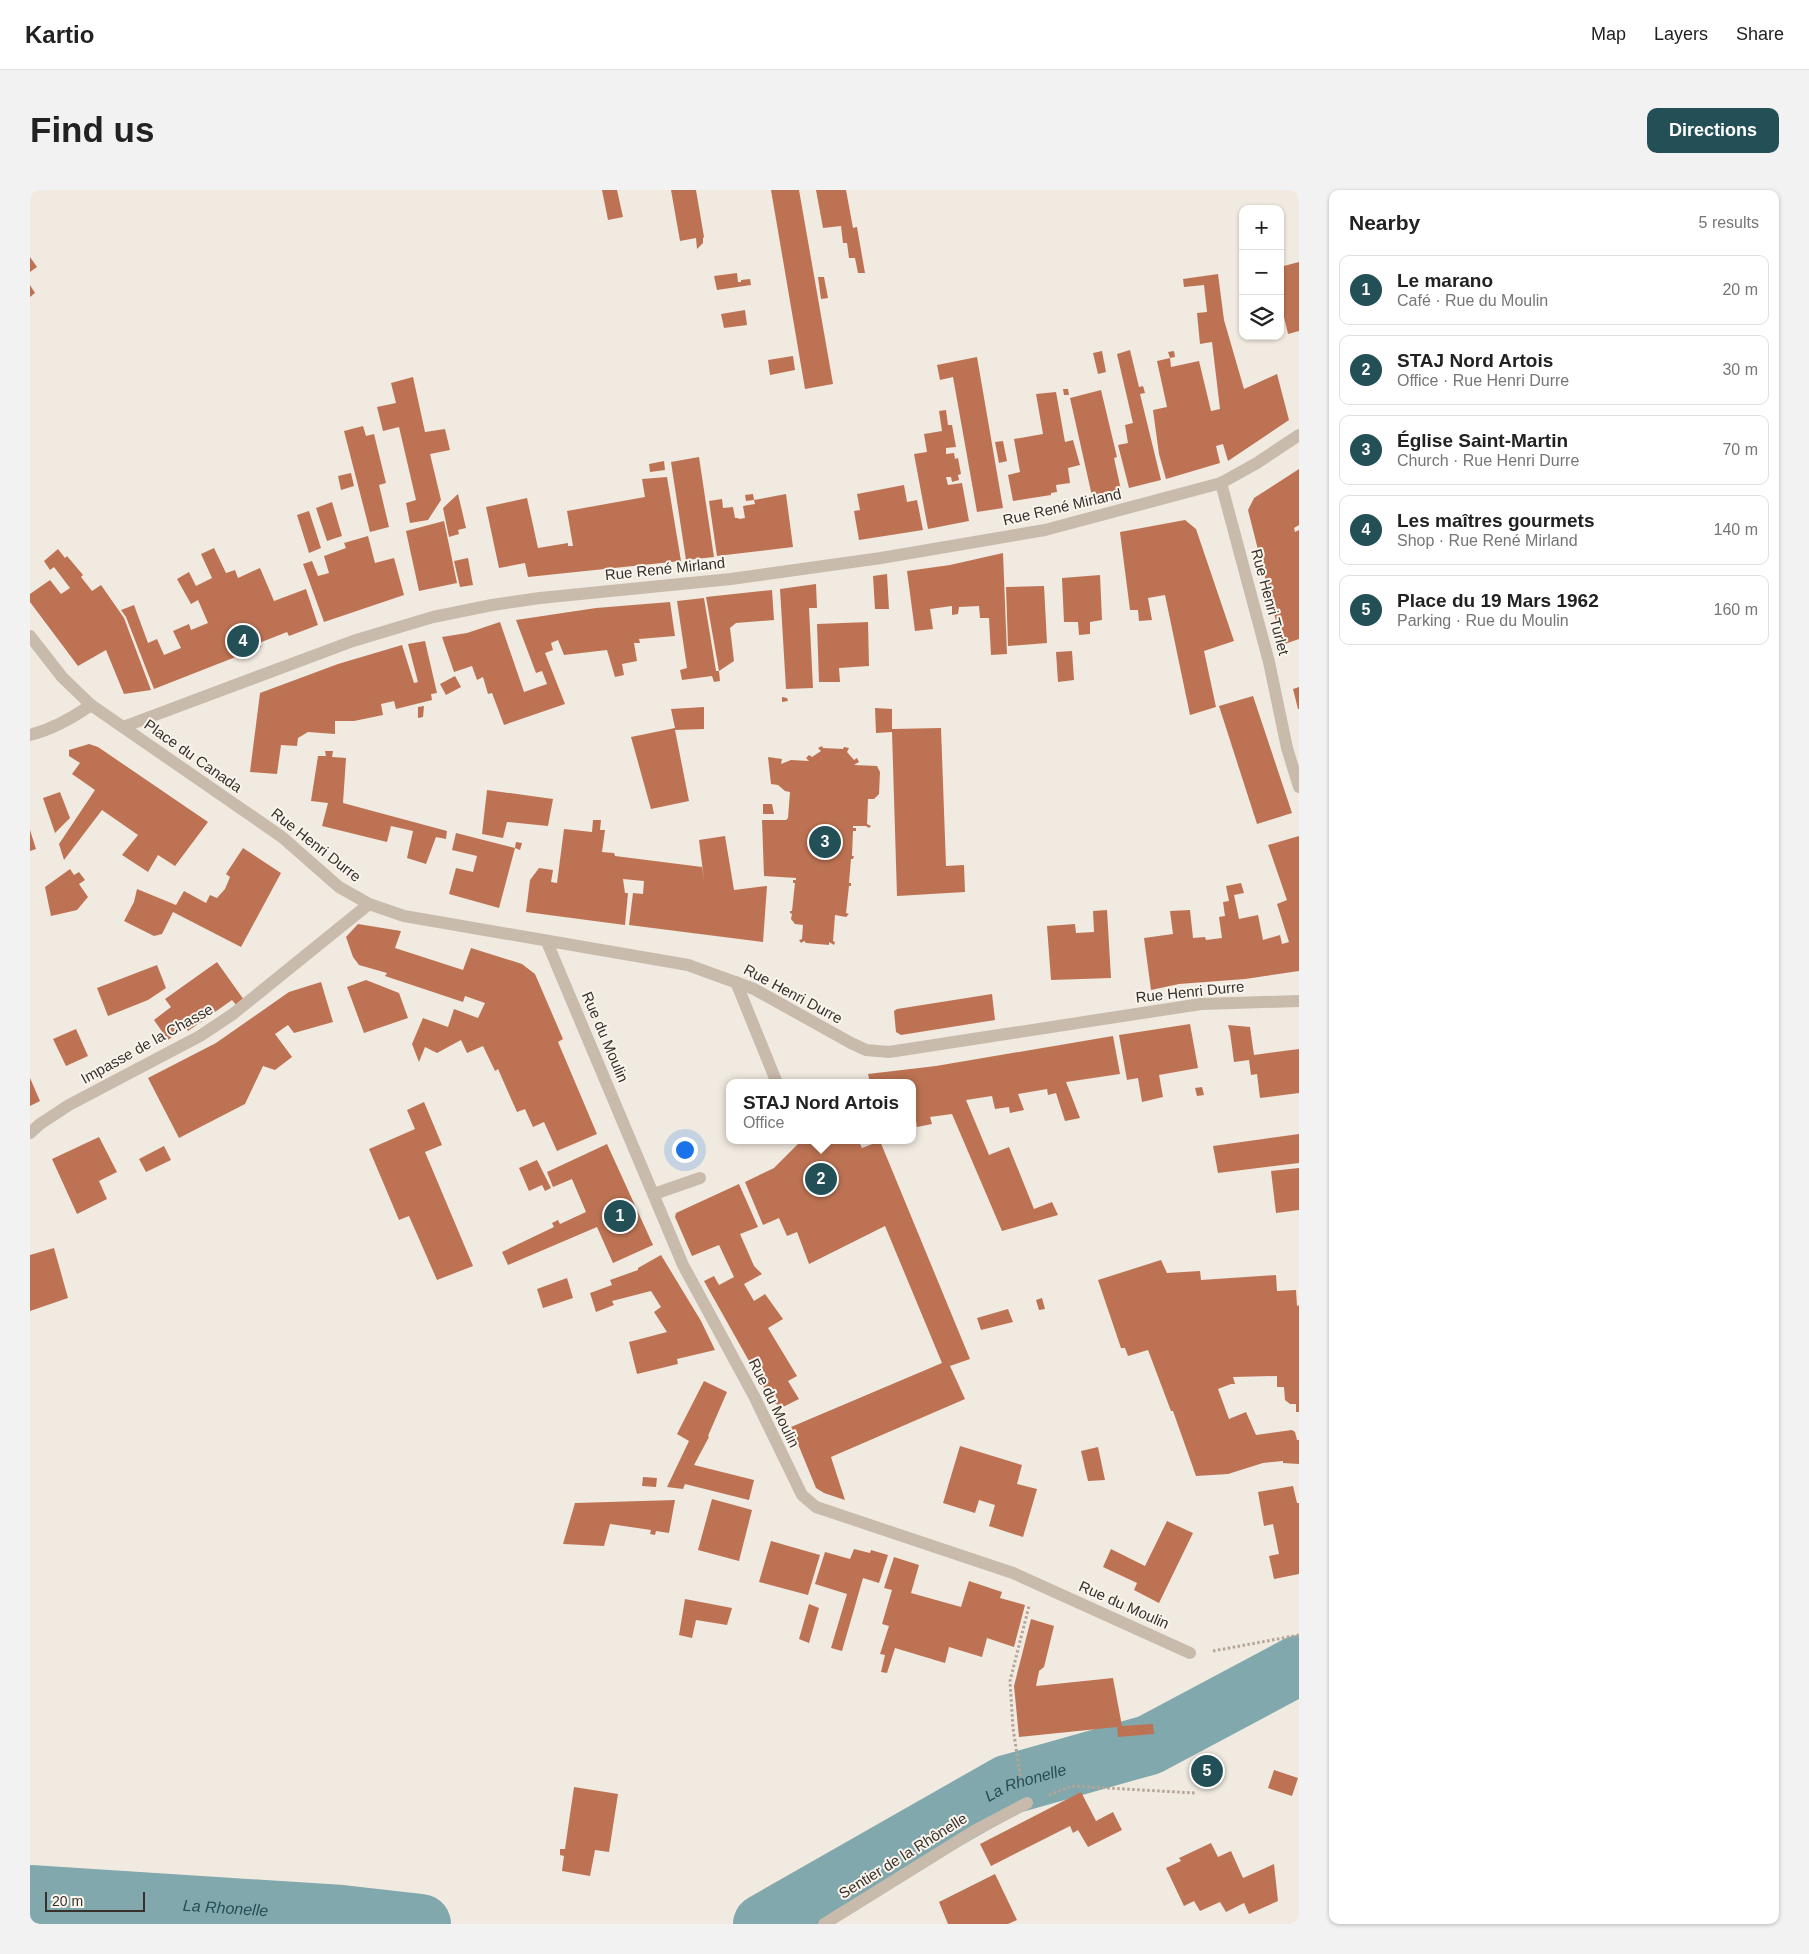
<!DOCTYPE html>
<meta charset="utf-8">
<style>
body{margin:0;font-family:Arial,sans-serif;background:#f2f2f2;color:#222}
.controls{position:absolute;right:15px;top:15px;display:grid;overflow:hidden;border-radius:10px;box-shadow:0 1px 4px #0004}
.controls button{width:45px;height:45px;display:grid;place-items:center;padding:0;border:0;border-bottom:1px solid #e0e0e0;background:#fff;color:#222;font:25px sans-serif}
.scale{position:absolute;left:15px;bottom:12px;width:100px;box-sizing:border-box;padding-left:5px;border:2px solid #38302b;border-top:0;font-size:14px;line-height:18px;white-space:nowrap;color:#38302b;-webkit-text-stroke:4px #f9f4ec;paint-order:stroke}
.you{position:absolute;left:654px;top:959px;width:18px;height:18px;margin:-12px;border:4px solid #fff;border-radius:50%;background:#1a73e8;box-shadow:0 0 0 8px #1a73e833}
.badge{display:grid;place-items:center;width:32px;height:32px;border-radius:50%;background:#234f56;color:#fff;font-size:16px;font-weight:700}
.pin{position:absolute;translate:-50% -50%;border:2px solid #fff;box-shadow:0 1px 5px #0006}
.popup{position:absolute;left:696px;top:889px;width:190px;height:65px;box-sizing:border-box;display:grid;place-content:center;border-radius:10px;background:#fff;filter:drop-shadow(0 1px 4px #0005);font-size:16px;white-space:nowrap;color:#767676}
.popup b{font-size:19px;color:#222}
.popup::after{content:'';position:absolute;left:50%;top:100%;margin-left:-10px;border:10px solid transparent;border-top-color:#fff}
.list{margin:0;padding:0;list-style:none}
h2{display:flex;justify-content:space-between;align-items:center;height:65px;margin:0;padding:0 20px;font-size:21px}
h2 small{font-size:16px;font-weight:400;color:#767676}
.list li{display:grid;grid-template-columns:32px 1fr auto;gap:15px;align-items:center;box-sizing:border-box;height:70px;margin:0 10px 10px;padding:0 10px;border:1px solid #e0e0e0;border-radius:10px}
.list b{display:block;font-size:19px;white-space:nowrap}
.list p{margin:0;font-size:16px;white-space:nowrap;color:#767676}
.list em{font-size:16px;font-style:normal;color:#767676}
.icon{flex:none;width:28px;height:28px;fill:none;stroke:currentColor;stroke-width:2;stroke-linecap:round;stroke-linejoin:round}
.map{position:relative;flex:none;width:1269px;height:1734px;overflow:hidden;border-radius:10px}
header{display:flex;align-items:center;gap:30px;box-sizing:border-box;height:70px;padding:0 25px;background:#fff;border-bottom:1px solid #e0e0e0}
header strong{font-size:24px}
nav{display:flex;gap:28px;margin-inline-start:auto;font-size:18px}
.intro{display:flex;align-items:center;justify-content:space-between;box-sizing:border-box;height:120px;padding:0 30px}
h1{margin:0;font-size:35px}
.button{padding:12px 22px;border-radius:10px;background:#234f56;color:#fff;font-size:18px;font-weight:700}
main{display:flex;gap:30px;padding:0 30px}
aside{flex:1;background:#fff;border-radius:10px;box-shadow:0 1px 4px #0004}
.map>svg:first-child{display:block}
.lines{fill:none;stroke-linecap:round;stroke-linejoin:round}
.river{stroke:#81a8ac;stroke-width:60}
.building{fill:#bd7353}
.path{stroke:#b5a597;stroke-width:3;stroke-dasharray:2.5 2.5;stroke-linecap:butt}
.minor{stroke:#c9bbac;stroke-width:12}
.labels{text-anchor:middle;stroke-width:4;stroke-linejoin:round;paint-order:stroke}
.street-label{font-size:15px;fill:#38302b;stroke:#f9f4ec}
.water-label{font-size:16px;font-style:italic;fill:#234f56;stroke:#f9f4ec}
</style>
<header>
<strong>Kartio</strong>
<nav><a>Map</a><a>Layers</a><a>Share</a></nav>
</header>
<div class="intro"><h1>Find us</h1><a class="button">Directions</a></div>
<main>
<div class="map">
<svg width="1269" height="1734" viewBox="0 0 1269 1734">
<rect width="100%" height="100%" fill="#f1eae0"/>
<g class="lines">
<g class="river">
<path id="s1" d="M0 1705 312 1725 391 1734"/>
<path id="s2" d="M733 1734 977 1595 1119 1555 1269 1475"/>
</g>
</g>
<g class="building">
<path d="M572 0H587L593 27 578 30Z"/>
<path d="M641 0H666L674 47 673 48V53L667 59 666 48 650 51Z"/>
<path d="M741 0H769L803 194 775 199Z"/>
<path d="M786 0H816L823 38 827 37 835 83H828L825 68H819L817 53H813L811 36 793 38Z"/>
<path d="M0 67 7 77 0 82Z"/>
<path d="M1269 72V141L1258 144 1250 110V77Z"/>
<path d="M707 83 708 92H711V90L720 89 721 95 687 100 684 86Z"/>
<path d="M1188 84 1194 130 1214 199 1247 184 1259 230 1198 271 1193 254 1186 256 1190 273 1136 289 1129 264 1123 220 1137 217 1127 171 1140 168 1141 177 1169 171 1181 221 1190 219 1182 152 1170 154 1167 123 1177 122 1174 95 1154 97 1153 89Z"/>
<path d="M788 87H794L798 108 791 109Z"/>
<path d="M0 95 5 103 0 107Z"/>
<path d="M715 120 717 135 694 138 691 124Z"/>
<path d="M1100 160 1109 197 1113 196 1115 203 1110 204 1131 290 1099 298 1088 255 1098 253 1095 235 1103 233 1087 164Z"/>
<path d="M1072 161 1076 182 1068 184 1063 163Z"/>
<path d="M1144 161 1145 167 1140 168 1138 162Z"/>
<path d="M763 166 765 180 740 185 738 170Z"/>
<path d="M947 167 973 318 947 322 923 187 910 190 907 175Z"/>
<path d="M383 187 395 242 415 239 420 260 400 264 411 310 398 330 380 333 376 313 386 310 369 237 353 241 347 217 366 213 361 193Z"/>
<path d="M1033 199H1038L1039 205H1034Z"/>
<path d="M1071 200 1087 267 1084 268 1091 300 1062 306 1040 208Z"/>
<path d="M1026 202 1035 252 1043 250 1050 275 1038 278 1040 293 1026 295 1027 302 1021 303V305L983 311 978 285 990 282 984 249 1013 244 1006 204Z"/>
<path d="M916 220 918 235H922L926 257 916 258V264L924 263 925 269 928 268 931 284 928 285 929 290 922 292 921 287H916L918 295 932 293 939 331 898 339 884 264 897 262 894 244 912 241 909 221Z"/>
<path d="M333 236 336 246 344 244 356 293 349 295 359 337 340 342 314 241Z"/>
<path d="M973 251 977 271 969 273 965 252Z"/>
<path d="M669 267 684 367 656 370 641 272Z"/>
<path d="M634 271 635 280 620 282 619 274Z"/>
<path d="M1269 279V335L1264 338 1265 342 1269 340V449L1252 455 1218 320 1224 308Z"/>
<path d="M321 283 324 296 311 300 308 286Z"/>
<path d="M637 287 651 371 498 387 495 373 469 378 456 317 497 308 508 358 538 353V356H543L537 321 615 307 612 289Z"/>
<path d="M874 295 877 312 887 310 893 340 829 350 824 321 830 320 827 304Z"/>
<path d="M428 304 436 338 428 340 429 344 419 347 413 318Z"/>
<path d="M723 304 724 310 756 304 763 357 687 366 679 311 692 309 693 318 703 317 705 328H708L709 329 715 328 713 316 725 314 724 310 716 311 715 305Z"/>
<path d="M302 312 312 346 297 351 286 318Z"/>
<path d="M279 321 291 358 279 363 267 325Z"/>
<path d="M1155 330 1166 339 1204 451 1174 461 1186 517 1160 525 1135 405 1118 408 1122 430 1109 431 1108 420H1100L1090 342Z"/>
<path d="M414 331 427 393 389 401 376 341Z"/>
<path d="M338 346 345 373 364 368 374 405 294 432 273 374 282 371 288 386 299 383 294 366 316 358 314 353Z"/>
<path d="M184 358 196 383 205 380 208 388 230 378 244 411 276 399 288 435 259 446 257 442 229 453 231 457 124 499 96 427 91 420 104 415 118 453 127 449 134 465 151 458 143 441 159 434 161 440 178 433 168 410 161 414 147 389 159 382 166 396 182 388 171 364Z"/>
<path d="M28 359 35 368 37 366 53 385 51 387 62 401 71 395 94 428 121 500 94 504 76 460 48 476 0 412V404L20 390 31 404 40 398 24 377 20 380 14 371Z"/>
<path d="M973 363 977 464 961 465 959 428H950L949 416 929 417 928 424 922 425V416L900 419 903 439 885 441 877 381 920 375Z"/>
<path d="M438 368 443 395 430 397 424 371Z"/>
<path d="M857 384 859 419H845L843 386Z"/>
<path d="M1070 385 1072 430 1060 432V444L1049 445 1048 432H1034L1032 388Z"/>
<path d="M786 394 787 418H779L783 498 756 499 750 399Z"/>
<path d="M1014 396 1017 453 978 456 976 397Z"/>
<path d="M742 400 744 430 706 433 700 438 704 471 689 481 676 407Z"/>
<path d="M674 408 686 481H689L690 491 684 492 682 486 652 490 650 480 657 478 647 411Z"/>
<path d="M640 412 645 446 609 449 610 453H604L607 471 592 474 594 485 585 487 577 460 534 465 528 450 521 453 523 460 515 463 535 514 474 535 462 503 458 504 453 487 447 490 442 476 424 482 412 447 437 443 470 432 494 502 517 494 512 481 506 483 486 430 566 418Z"/>
<path d="M838 432 839 476 809 478 810 492H789L787 434Z"/>
<path d="M395 451 407 503 401 504 402 510 366 519 364 511 351 514 353 525 324 531H305V544L278 542 268 548 267 556 251 555 247 584 220 582 230 503 308 474 372 455 384 493 388 492 378 454Z"/>
<path d="M1042 461 1044 490 1028 492 1026 462Z"/>
<path d="M425 486 431 497 416 505 410 494Z"/>
<path d="M1269 497V519H1268L1263 499Z"/>
<path d="M1223 506 1262 623 1227 634 1189 516Z"/>
<path d="M752 507 757 508 758 511 752 512Z"/>
<path d="M394 516 393 527 388 528V517Z"/>
<path d="M674 517V539L645 540 659 611 621 619 601 547 645 538 641 519Z"/>
<path d="M845 518 862 519V539L911 538 916 676 934 675 935 702 867 706 862 542 846 543Z"/>
<path d="M59 554 68 557 178 632 145 676 128 665 118 682 92 665 108 645 72 620 34 670 29 654 65 600 42 584 50 573 39 566V560Z"/>
<path d="M792 556 793 558 813 559 814 557 819 558 817 562 824 570 827 568 829 572 824 575 847 576 850 582 849 604 844 609H838L837 634 841 636 839 638 836 636H823V638H826V641H823L822 666H824L823 669H821L819 693H821V696H819L816 723 819 724 816 727 805 725 803 751 805 752 804 755 799 752V755L776 753 774 751 771 753 769 750 772 749 773 735 765 734 761 729 762 724 760 723V721H762L765 693H763V690H766V688L734 686 732 630H756L758 628 760 602 755 601 748 595 741 594 738 567 752 569 751 574 761 570 779 571 776 568 779 565 782 567 791 561 788 558Z"/>
<path d="M295 561H303L302 567 316 568 313 613 417 641 416 649 406 647 396 674 377 668 383 641 361 636 357 652 292 636 298 613 281 611 288 566H296Z"/>
<path d="M457 600 523 609 518 636 477 632 473 648 452 644Z"/>
<path d="M30 602 40 628 25 643 13 608Z"/>
<path d="M733 614H742L744 624H733Z"/>
<path d="M563 630H571L570 640H575L572 662 584 663 585 666 672 677 674 690 669 650 695 646 704 700 737 696 733 752 599 735 603 703 613 704 614 691 593 689 595 703H598L595 735 496 722 500 690 509 678 523 680 521 692 527 693 534 639 562 642Z"/>
<path d="M0 640 6 659 0 661Z"/>
<path d="M426 643 485 658 469 718 419 704 426 678 443 682 447 666 422 660Z"/>
<path d="M1269 646V781L1215 789 1149 794 1121 800 1114 748 1143 744 1140 721 1160 720 1163 748 1175 747 1176 750 1192 748 1189 727 1195 726 1193 712 1199 711 1196 696 1211 693 1214 703 1204 705 1209 729 1228 725 1233 750 1250 745 1252 754 1259 752 1247 714 1257 710 1238 655Z"/>
<path d="M486 652 492 653 490 660 485 658Z"/>
<path d="M213 658 251 683 211 757 143 722 132 744 124 746 94 731 104 712 107 699 146 715 154 701 176 713 180 705 187 708 195 699 200 687 196 684Z"/>
<path d="M40 679 44 685 49 682 55 690 49 694 58 707 47 720 21 726 15 697Z"/>
<path d="M1077 720 1081 788 1021 790 1017 736 1045 734 1046 743 1064 742 1063 721Z"/>
<path d="M328 734 371 741 365 758 433 780 441 758 492 774 505 784 533 849 528 852 567 944 527 961 514 932 503 937 495 919 487 922 468 879 465 881 453 856 437 863 431 850 407 863 395 857 389 872 382 854 393 828 418 837 424 819 448 828 455 813 435 806 433 812 355 786 357 783 329 775 323 767 316 747Z"/>
<path d="M187 772 214 810 207 816 202 810 158 841 155 837 138 850 124 830 141 817 135 809Z"/>
<path d="M127 775 136 798 118 810 78 826 67 798Z"/>
<path d="M336 790 369 803 378 828 334 843 317 797Z"/>
<path d="M291 792 303 832 264 843 258 835 245 844 262 867 245 880 233 876 215 914 149 948 118 888 186 853 259 802Z"/>
<path d="M962 804 965 830 871 845 866 842 864 821 867 819Z"/>
<path d="M1160 834 1168 878 1129 885 1133 907 1112 912 1108 888 1097 890 1089 845Z"/>
<path d="M1198 835 1220 837 1224 865 1269 859V903L1230 908 1227 884 1221 885 1219 870 1204 872 1200 842Z"/>
<path d="M46 839 58 866 36 876 23 849Z"/>
<path d="M1083 846 1090 884 1036 892 1050 928 1035 931 1026 903 1018 905 1017 899 988 904 994 920 980 923 979 917 965 919 962 906 936 910 959 965 979 957 1004 1019 1022 1012 1028 1025 972 1041 922 924 900 927 902 934 887 937 884 919H882V893H840L838 884 906 876Z"/>
<path d="M0 888 10 911 0 916Z"/>
<path d="M1172 897 1174 905 1167 906 1165 898Z"/>
<path d="M394 912 412 955 395 962 443 1076 407 1090 379 1026 369 1030 339 959 385 939 377 920Z"/>
<path d="M1269 944V973L1188 983 1183 956Z"/>
<path d="M69 947 87 982 69 991 77 1009 47 1024 22 969Z"/>
<path d="M772 950H828L832 958 850 951 940 1169 920 1176 935 1209 801 1267 815 1310 794 1303 786 1298 761 1237 912 1173 855 1036 779 1074 767 1042 757 1046 749 1028 733 1035 715 992 744 978Z"/>
<path d="M577 954 623 1055 583 1073 567 1037 478 1075 472 1062 524 1037 522 1033 528 1030 530 1034 556 1022 542 989 523 997 517 982Z"/>
<path d="M134 956 141 970 116 982 109 969Z"/>
<path d="M507 970 521 998 515 1001 512 995 499 1001 489 978Z"/>
<path d="M1269 978V1020L1246 1023 1241 981Z"/>
<path d="M709 994 728 1037 710 1044 724 1076 732 1084 714 1094 724 1111 735 1104 753 1129 738 1138 767 1186 758 1191 769 1209 753 1217 742 1212 674 1091 684 1086 689 1095 704 1087 689 1055 662 1066 645 1027 646 1023Z"/>
<path d="M24 1058 38 1108 0 1121V1065Z"/>
<path d="M631 1065 671 1131 685 1160 647 1169 648 1174 607 1184 599 1152 637 1142 624 1122 631 1117 621 1101 582 1111 584 1115 566 1122 560 1103 582 1095 580 1090 608 1080V1078Z"/>
<path d="M1131 1070 1137 1083 1170 1081 1171 1090 1246 1085 1247 1101 1266 1100 1267 1116 1269 1115V1222H1266V1214H1260L1255 1210 1254 1197H1247V1186L1203 1187 1205 1194H1201L1188 1199 1199 1229 1216 1222 1226 1245 1262 1240 1265 1242 1267 1250H1269V1274L1253 1273V1271L1233 1273 1198 1284 1166 1286 1143 1221H1141L1118 1160 1098 1166 1095 1158H1091L1068 1090Z"/>
<path d="M537 1088 543 1108 513 1118 507 1099Z"/>
<path d="M1012 1108 1015 1119 1009 1120 1006 1110Z"/>
<path d="M978 1119 983 1132 951 1140 947 1128Z"/>
<path d="M674 1191 697 1202 678 1246 679 1247 664 1275 724 1290 719 1310 655 1294 653 1299 637 1297 659 1251 647 1244Z"/>
<path d="M930 1256 992 1275 987 1294 1007 1299 993 1347 959 1336 965 1315 949 1310 945 1323 913 1313Z"/>
<path d="M1068 1257 1075 1290 1058 1291 1051 1261Z"/>
<path d="M613 1287 627 1288 626 1297 612 1296Z"/>
<path d="M1263 1296 1267 1313H1269V1384L1244 1389 1239 1366 1249 1364 1243 1334 1234 1336 1228 1302Z"/>
<path d="M682 1309 722 1320 709 1371 668 1360Z"/>
<path d="M645 1310 639 1343 626 1341 625 1345 620 1344 621 1340 580 1334 574 1356 533 1354 545 1313Z"/>
<path d="M1137 1331 1163 1343 1129 1413 1104 1400 1107 1393 1073 1377 1081 1359 1115 1376Z"/>
<path d="M741 1351 790 1365 778 1405 729 1392Z"/>
<path d="M824 1359 840 1363 841 1360 858 1365 849 1393 833 1388 812 1461 801 1458 817 1404 785 1394 795 1362 820 1369Z"/>
<path d="M864 1367 889 1375 881 1403 931 1417 939 1391 972 1402 970 1408 995 1415 984 1457 957 1448 952 1467 919 1457 915 1473 865 1458 857 1483 851 1482 855 1465 850 1464 859 1436 852 1434 862 1400 854 1398Z"/>
<path d="M655 1409 702 1418 697 1435 666 1430 662 1448 649 1445Z"/>
<path d="M779 1414 789 1418 779 1453 769 1449Z"/>
<path d="M1001 1429 1024 1436 1014 1477 1009 1481 1006 1496 1083 1488 1092 1536 1123 1534 1124 1544 1088 1547 1087 1537 989 1547 984 1496Z"/>
<path d="M1244 1580 1268 1588 1262 1606 1238 1598Z"/>
<path d="M544 1597 588 1604 579 1662 565 1660 560 1686 532 1681 534 1666 530 1665V1659H535Z"/>
<path d="M1051 1602 1066 1631 1083 1622 1092 1640 1058 1657 1048 1640 1043 1643 1040 1636 961 1676 950 1654Z"/>
<path d="M1181 1653 1188 1667 1201 1661 1213 1688 1244 1674 1248 1711 1219 1724 1214 1713 1196 1722 1190 1712 1170 1721 1164 1711 1154 1716 1136 1678 1151 1671 1149 1668Z"/>
<path d="M965 1684 987 1730 978 1734H918L909 1712Z"/>
</g>
<g class="lines">
<g class="path">
<path d="M1183 1461 1269 1445"/>
<path d="M991 1591 983 1538 980 1491 999 1416"/>
<path d="M1019 1605 1042 1596 1165 1603"/>
</g>
<g class="minor">
<path d="M1191 293 1239 472 1257 558 1269 597"/>
<path d="M0 446 32 487 61 515 252 647 309 697 339 714 374 726 658 775 724 799 821 853 836 860 859 862 1171 814 1269 811"/>
<path d="M93 537 323 451 403 427 462 415 510 408 701 389 851 368 1015 340 1191 293 1227 273 1269 245"/>
<path d="M0 545C23 539 41 529 61 515"/>
<path d="M517 752 653 1075 724 1206 772 1305 786 1317 983 1383 1160 1463"/>
<path d="M706 792 747 893"/>
<path d="M0 943 10 934 39 915 170 846 203 824 339 714"/>
<path d="M624 1004 670 988"/>
<path d="M794 1734 944 1641 997 1613"/>
</g>
</g>
<g class="labels">
<g class="street-label">
<text transform="translate(1032 317) rotate(-13)" y="5">Rue René Mirland</text>
<text transform="translate(635 379) rotate(-6)" y="5">Rue René Mirland</text>
<text transform="translate(1240 412) rotate(75)" y="5">Rue Henri Turlet</text>
<text transform="translate(163 566) rotate(35)" y="5">Place du Canada</text>
<text transform="translate(286 655) rotate(38)" y="5">Rue Henri Durre</text>
<text transform="translate(1160 802) rotate(-6)" y="5">Rue Henri Durre</text>
<text transform="translate(763 804) rotate(28)" y="5">Rue Henri Durre</text>
<text transform="translate(575 847) rotate(67)" y="5">Rue du Moulin</text>
<text transform="translate(117 854) rotate(-29)" y="5">Impasse de la Chasse</text>
<text transform="translate(744 1213) rotate(64)" y="5">Rue du Moulin</text>
<text transform="translate(1094 1415) rotate(24)" y="5">Rue du Moulin</text>
<text transform="translate(873 1666) rotate(-32)" y="5">Sentier de la Rhônelle</text>
</g>
<g class="water-label">
<text dy="6" stroke="none"><textPath href="#s2" startOffset="299">La Rhonelle</textPath></text>
<text dy="6" stroke="none"><textPath href="#s1" startOffset="196">La Rhonelle</textPath></text>
</g>
</g>
</svg>
<div class="controls">
<button>+</button>
<button>−</button>
<button><svg class="icon" aria-label="layers" viewBox="0 0 24 24"><path d="M12 4l9 5-9 5-9-5zM3 14l9 5 9-5"/></svg></button>
</div>
<div class="scale">20 m</div>
<div class="you"></div>
<div class="pin badge" style="left:590px;top:1026px">1</div>
<div class="pin badge" style="left:791px;top:989px">2</div>
<div class="popup"><b>STAJ Nord Artois</b>Office</div>
<div class="pin badge" style="left:795px;top:652px">3</div>
<div class="pin badge" style="left:213px;top:451px">4</div>
<div class="pin badge" style="left:1177px;top:1581px">5</div>
</div>
<aside>
<h2>Nearby<small>5 results</small></h2>
<ul class="list">
<li><span class="badge">1</span><div><b>Le marano</b><p>Café · Rue du Moulin</p></div><em>20 m</em></li>
<li><span class="badge">2</span><div><b>STAJ Nord Artois</b><p>Office · Rue Henri Durre</p></div><em>30 m</em></li>
<li><span class="badge">3</span><div><b>Église Saint-Martin</b><p>Church · Rue Henri Durre</p></div><em>70 m</em></li>
<li><span class="badge">4</span><div><b>Les maîtres gourmets</b><p>Shop · Rue René Mirland</p></div><em>140 m</em></li>
<li><span class="badge">5</span><div><b>Place du 19 Mars 1962</b><p>Parking · Rue du Moulin</p></div><em>160 m</em></li>
</ul>
</aside>
</main>
